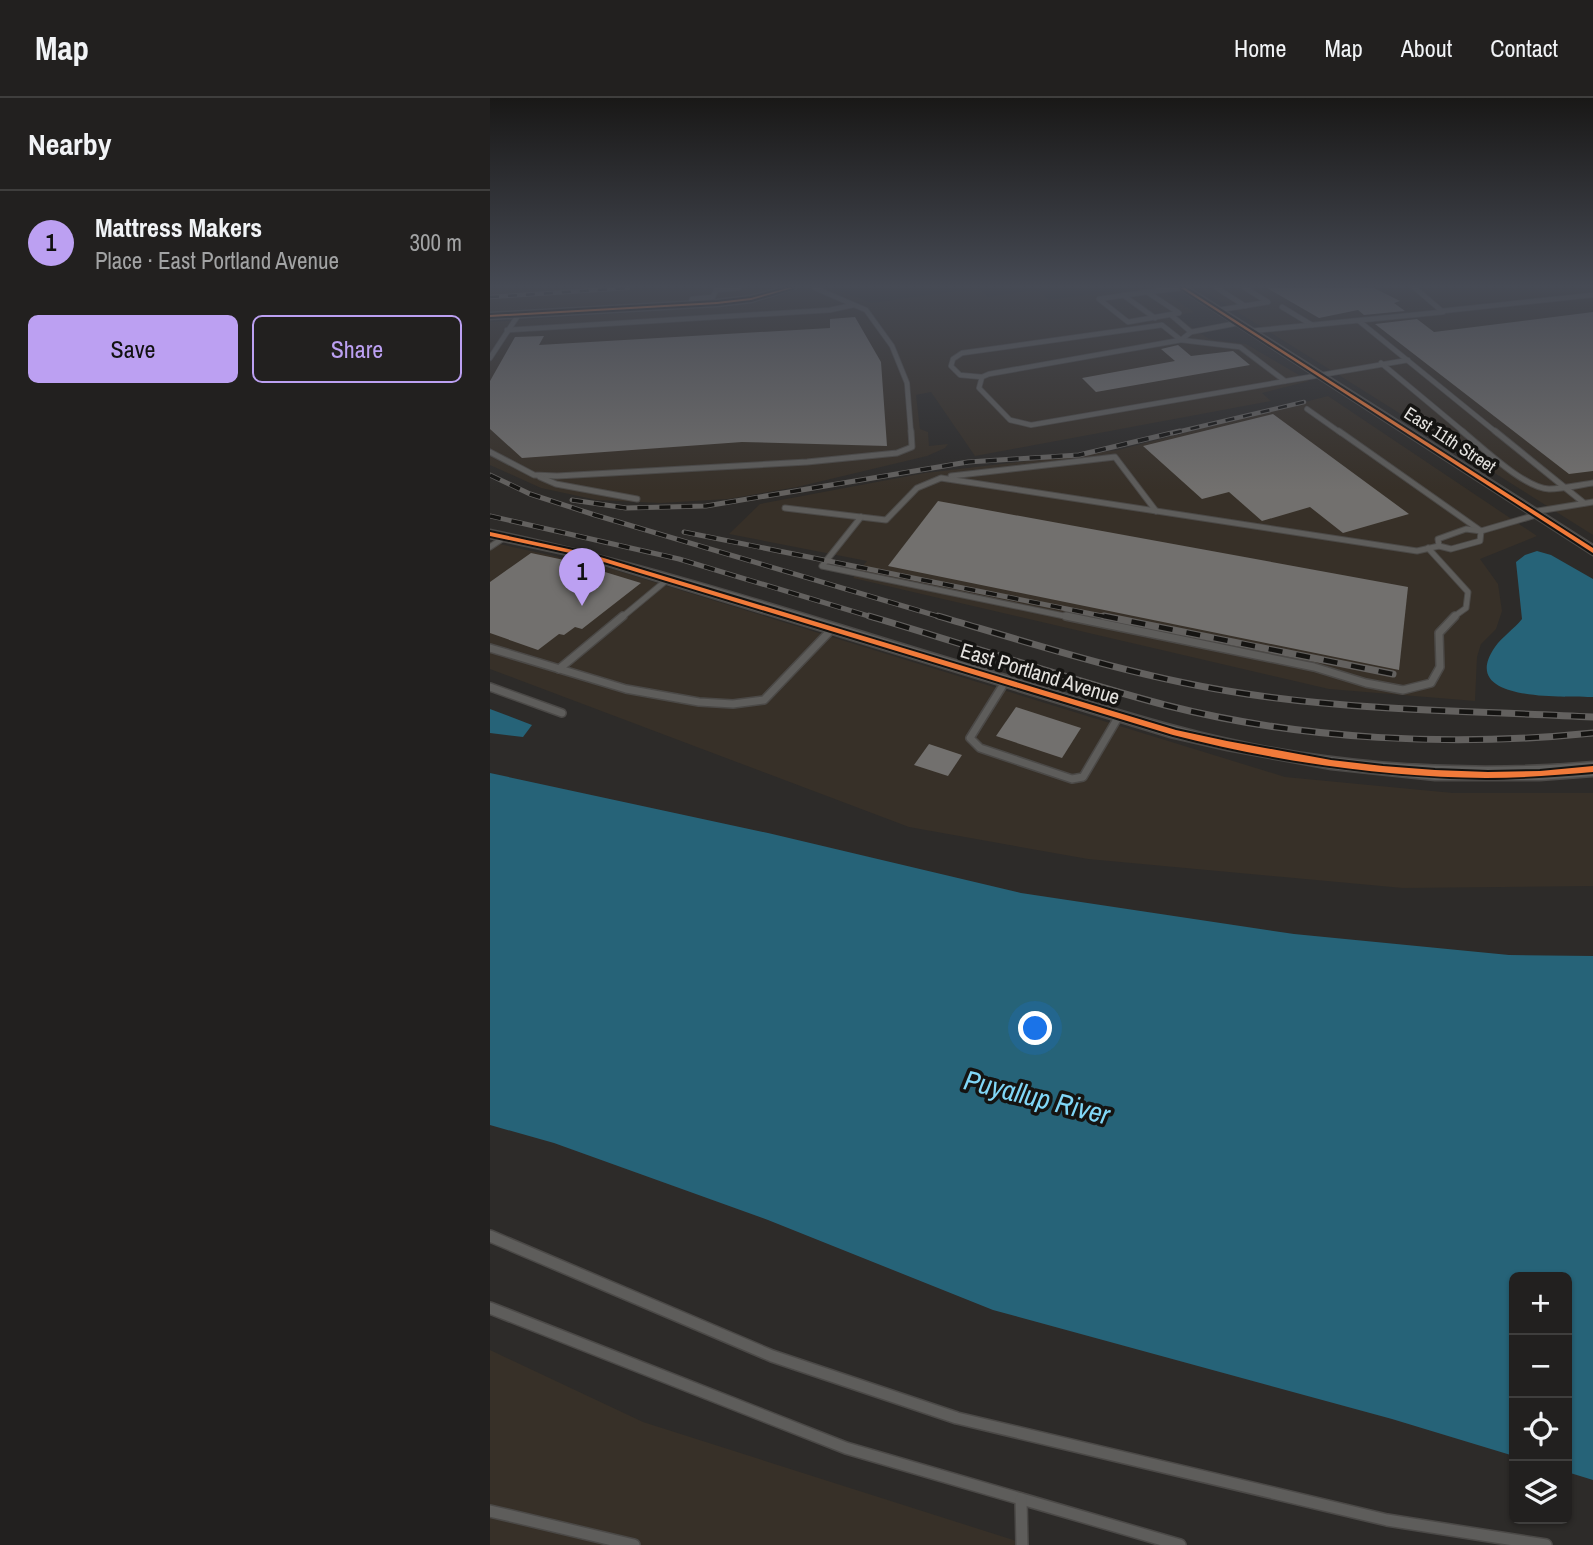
<!DOCTYPE html>
<meta charset="utf-8">
<style>
body{margin:0;font-family:"Archivo Narrow",sans-serif;background:#2e2d2c;color:#f1f3f6}
.controls{position:absolute;right:21px;bottom:21px;display:grid;overflow:hidden;border-radius:10px;box-shadow:0 2px 5px #0004}
.controls button{width:63px;height:63px;display:grid;place-items:center;padding:0;border:0;border-bottom:2px solid #3f3e3d;background:#22201f;color:#f1f3f6;font:35px sans-serif}
.you{position:absolute;left:546px;top:931px;width:24px;height:24px;margin:-18px;border:5px solid #fff;border-radius:50%;background:#1a73e8;box-shadow:0 0 0 10px #1a73e833}
.badge{display:grid;place-items:center;width:46px;height:46px;border-radius:50%;background:#bca0f2;color:#111;font-size:23px;font-weight:700}
.pin{position:absolute;translate:-50% -58px;filter:drop-shadow(0 2px 4px #0008)}
.pin::after{content:'';position:absolute;top:37px;width:24px;height:21px;background:inherit;clip-path:polygon(0 0,100% 0,50% 100%)}
.list{margin:0;padding:0;list-style:none}
h2{display:flex;justify-content:space-between;align-items:center;height:91px;margin:0;padding:0 28px;font-size:30px}
h2 small{font-size:23px;font-weight:400;color:#a2a3a4}
.list li{display:grid;grid-template-columns:46px 1fr auto;gap:21px;align-items:center;box-sizing:border-box;height:105px;padding:0 28px;border-top:2px solid #3f3e3d}
.list b{display:block;font-size:26px;white-space:nowrap}
.list p{margin:0;font-size:23px;white-space:nowrap;color:#a2a3a4}
.list em{font-size:23px;font-style:normal;color:#a2a3a4}
.actions{display:flex;gap:14px;padding:21px 28px}
.actions a{flex:1;padding:16px 0;border:2px solid #bca0f2;border-radius:10px;text-align:center;font-size:24px;color:#bca0f2}
.actions .main{background:#bca0f2;color:#111}
.icon{flex:none;width:38px;height:38px;fill:none;stroke:currentColor;stroke-width:2;stroke-linecap:round;stroke-linejoin:round}
.map{position:relative;flex:none;width:1103px;height:1447px;overflow:hidden}
header{display:flex;align-items:center;gap:42px;box-sizing:border-box;height:98px;padding:0 35px;background:#22201f;border-bottom:2px solid #3f3e3d}
header strong{font-size:33px}
nav{display:flex;gap:38px;margin-inline-start:auto;font-size:24px}
main{display:flex}
aside{flex:1;background:#22201f}
.map>svg:first-child{display:block}
.built{fill:#373028}
.water{fill:#266378}
.building{fill:#72706e}
.lines{fill:none;stroke-linecap:round;stroke-linejoin:round}
.service-far3-casing{stroke:#4b4947;stroke-width:6}
.service-far2-casing{stroke:#4b4947;stroke-width:7}
.service-far1-casing{stroke:#4b4947;stroke-width:10}
.service-casing{stroke:#4b4947;stroke-width:14}
.tertiary-casing{stroke:#4b4947;stroke-width:3}
.service-far3{stroke:#5e5d5b;stroke-width:4.5}
.service-far2{stroke:#5e5d5b;stroke-width:5}
.service-far1{stroke:#5e5d5b;stroke-width:7}
.service{stroke:#5e5d5b;stroke-width:11}
.tertiary{fill:#5e5d5b;fill-rule:evenodd}
.rail-far2-casing{stroke:#63615f;stroke-width:4.5}
.rail-far1-casing{stroke:#63615f;stroke-width:5}
.rail-casing{stroke:#63615f;stroke-width:7}
.rail-far2{stroke:#151412;stroke-width:2.5;stroke-dasharray:9;stroke-linecap:butt}
.rail-far1{stroke:#151412;stroke-width:3.5;stroke-dasharray:11;stroke-linecap:butt}
.rail{stroke:#151412;stroke-width:4.5;stroke-dasharray:14;stroke-linecap:butt}
.cycleway-casing{stroke:#151412;stroke-width:4}
.cycleway{fill:#f17a3a;fill-rule:evenodd}
.labels{text-anchor:middle;stroke-width:7;stroke-linejoin:round;paint-order:stroke}
.far-street-label{font-size:18px;fill:#e4e2df;stroke:#151412}
.street-label{font-size:21px;fill:#e4e2df;stroke:#151412}
.near-water-label{font-size:28px;font-style:italic;fill:#81d7f7;stroke:#151412}
</style>
<header>
<strong>Map</strong>
<nav><a>Home</a><a>Map</a><a>About</a><a>Contact</a></nav>
</header>
<main>
<aside>
<h2>Nearby<small></small></h2>
<ul class="list">
<li><span class="badge">1</span><div><b>Mattress Makers</b><p>Place · East Portland Avenue</p></div><em>300 m</em></li>
</ul>
<div class="actions"><a class="main">Save</a><a>Share</a></div>
</aside>
<div class="map">
<svg width="1103" height="1447" viewBox="0 0 1103 1447">
<rect width="100%" height="100%" fill="#2d2b29"/>
<g class="built">
<path d="M0 190H290L240 200 0 213Z"/>
<path d="M314 190H341L382 205 488 190 498 199 548 191 558 202 645 190H668L704 214 685 218 719 241 756 246 819 283 772 295 781 303 485 358 441 294 426 297 430 331 438 334 439 348 458 346 455 350 437 358 307 389 238 401 171 405 107 402 51 390 0 367V224L242 208 276 202Z"/>
<path d="M709 190H1103V437L863 286Z"/>
<path d="M838 298 1047 438 990 461 1008 486 1012 513 1006 531 991 546 987 559 985 603 839 591 363 480 377 463 239 436 270 406 435 375 628 352Z"/>
<path d="M0 444 115 469 795 679 963 695H1103V788L913 790 598 761 419 729 0 571Z"/>
<path d="M0 1252 153 1324 539 1447H0Z"/>
</g>
<g class="water">
<path d="M1047 453 1061 457 1103 481V599C1076 598 966 605 1005 549 1012 539 1024 531 1032 521L1026 464 1035 457Z"/>
<path d="M0 611 42 627 33 639 0 635Z"/>
<path d="M0 675 278 735 531 795 804 836 1019 857 1103 858V1382L1077 1374V1179H1024V1358L902 1321 503 1212 278 1122 64 1045 0 1027Z"/>
</g>
<g class="building">
<path d="M777 190H884L910 203 904 205 915 213 874 217 868 212 829 220Z"/>
<path d="M1103 214V373L1079 376 885 226 927 221 944 234Z"/>
<path d="M365 219 391 264 397 348 252 344 32 360 0 331V283L25 239 54 238 49 247 340 230V221Z"/>
<path d="M688 247 701 258 743 253 760 267 606 294 592 280 685 263 671 251Z"/>
<path d="M783 316 919 416 853 435 820 409 772 423 739 394 712 401 653 348Z"/>
<path d="M448 403 918 489 909 572 398 468Z"/>
<path d="M41 455 79 463 151 485 92 531 85 529 74 537 69 536 48 552 0 535V484Z"/>
<path d="M526 609 591 630 572 660 506 638Z"/>
<path d="M439 646 472 657 458 678 424 667Z"/>
</g>
<g class="lines">
<g class="service-far3-casing">
<g id="service-far3">
<path d="M325 190 376 212 402 248 417 285 421 335"/>
<path d="M727 190 755 208"/>
<path d="M657 194 693 190"/>
<path d="M657 194 689 215 638 224 609 201Z"/>
<path d="M633 197 665 220"/>
<path d="M200 206 202 201 223 199 226 192 249 190"/>
<path d="M792 209 822 227"/>
<path d="M729 212 778 204 755 190"/>
<path d="M952 213 1103 197"/>
<path d="M681 217 701 234 748 225"/>
<path d="M869 223 1007 335"/>
<path d="M17 232 340 212 363 207"/>
<path d="M761 233 953 214 925 190"/>
<path d="M701 234 691 242 499 276 492 279 489 290 520 322 541 327 918 262"/>
<path d="M0 260 29 216"/>
<path d="M891 265 975 335"/>
<path d="M492 279 470 277 461 268 463 261 472 255 672 227 691 242 750 249 795 283"/>
<path d="M817 311 851 335"/>
</g>
</g>
<g class="service-far2-casing">
<g id="service-far2">
<path d="M849 333 991 433 1046 417"/>
<path d="M972 333C992 349 1034 390 1059 391 1073 391 1089 387 1103 385"/>
<path d="M1005 333 1094 405"/>
<path d="M0 354 44 377 67 378 317 364 407 355 422 349 421 333"/>
<path d="M461 378 625 359 666 413"/>
<path d="M50 379 66 386 147 401"/>
<path d="M295 410 396 422 427 390 451 380 927 453 949 448"/>
<path d="M1042 414 1103 404"/>
<path d="M371 419 332 468 584 520"/>
<path d="M976 431 991 433 990 443 961 451 949 448 948 441Z"/>
<path d="M0 449 15 439"/>
<path d="M938 450 978 494 976 510 962 520"/>
<path d="M131 520 178 481"/>
</g>
</g>
<g class="service-far1-casing">
<g id="service-far1">
<path d="M576 518 824 569 876 585 913 592 941 585 950 569 949 535 965 518"/>
<path d="M0 550 136 591 209 604 243 606 274 602 342 531"/>
<path d="M69 571 133 518"/>
<path d="M515 584 480 640 490 650 582 681 593 679 629 618"/>
<path d="M0 589 72 615"/>
</g>
</g>
<g class="service-casing">
<g id="service">
<path d="M0 1138 282 1258 467 1320 897 1422 1056 1447"/>
<path d="M0 1210 356 1350 690 1447"/>
<path d="M531 1401 532 1447"/>
<path d="M0 1413 144 1447"/>
</g>
</g>
<g class="tertiary-casing">
<g id="tertiary">
<path d="M292 190H306L261 204 227 208 0 221V215L227 202 260 198Z"/>
<path d="M689 190H699L1103 447V457Z"/>
<path d="M0 432C171 468 337 524 505 574 565 592 624 612 685 628 820 665 964 676 1103 664V678L1050 682H945L841 671 737 652 680 639 92 460 0 440Z"/>
</g>
</g>
<use href="#service-far3" class="service-far3"/>
<use href="#service-far2" class="service-far2"/>
<use href="#service-far1" class="service-far1"/>
<use href="#service" class="service"/>
<use href="#tertiary" class="tertiary"/>
<g class="rail-far2-casing">
<g id="rail-far2">
<path d="M0 199 138 190"/>
<path d="M683 335 814 304"/>
</g>
</g>
<g class="rail-far1-casing">
<g id="rail-far1">
<path d="M0 377 40 396 105 417 454 520"/>
<path d="M82 402 136 410 216 408 478 364 589 357 690 333"/>
<path d="M0 418 189 461 385 520"/>
<path d="M194 434 622 520"/>
</g>
</g>
<g class="rail-casing">
<g id="rail">
<path d="M379 518C478 547 576 581 675 607 812 642 963 649 1103 635"/>
<path d="M448 518C550 548 652 581 757 596 872 613 988 613 1103 619"/>
<path d="M614 518 903 576"/>
</g>
</g>
<use href="#rail-far2" class="rail-far2"/>
<use href="#rail-far1" class="rail-far1"/>
<use href="#rail" class="rail"/>
<g class="cycleway-casing">
<g id="cycleway">
<path d="M298 190H303L261 202 227 206 0 219V217L227 204 261 200Z"/>
<path d="M691 190H695L1103 450V455Z"/>
<path d="M0 434 97 455 686 632 737 643 841 662 893 668 945 672 998 674 1050 673 1103 668V674C1067 677 1032 680 996 680 893 679 783 663 683 637L94 458 0 438Z"/>
</g>
</g>
<use href="#cycleway" class="cycleway"/>
</g>
<linearGradient id="sky" x2="0" y2="1"><stop stop-color="#191817"/><stop offset="0.48" stop-color="#464a54"/><stop offset="1" stop-color="#464a54" stop-opacity="0"/></linearGradient>
<rect width="1103" height="392" fill="url(#sky)"/>
<g class="labels">
<g class="far-street-label">
<text transform="translate(960 342) rotate(33)" y="6">East 11th Street</text>
</g>
<g class="street-label">
<text transform="translate(550 576) rotate(17)" y="7">East Portland Avenue</text>
</g>
<g class="near-water-label">
<text transform="translate(547 999) rotate(14)" y="10">Puyallup River</text>
</g>
</g>
</svg>
<div class="controls">
<button>+</button>
<button>−</button>
<button><svg class="icon" aria-label="locate" viewBox="0 0 24 24"><circle cx="12" cy="12" r="6"/><path d="M12 2v4M12 18v4M2 12h4M18 12h4"/></svg></button>
<button><svg class="icon" aria-label="layers" viewBox="0 0 24 24"><path d="M12 4l9 5-9 5-9-5zM3 14l9 5 9-5"/></svg></button>
</div>
<div class="you"></div>
<div class="pin badge" style="left:92px;top:508px">1</div>
</div>
</main>
